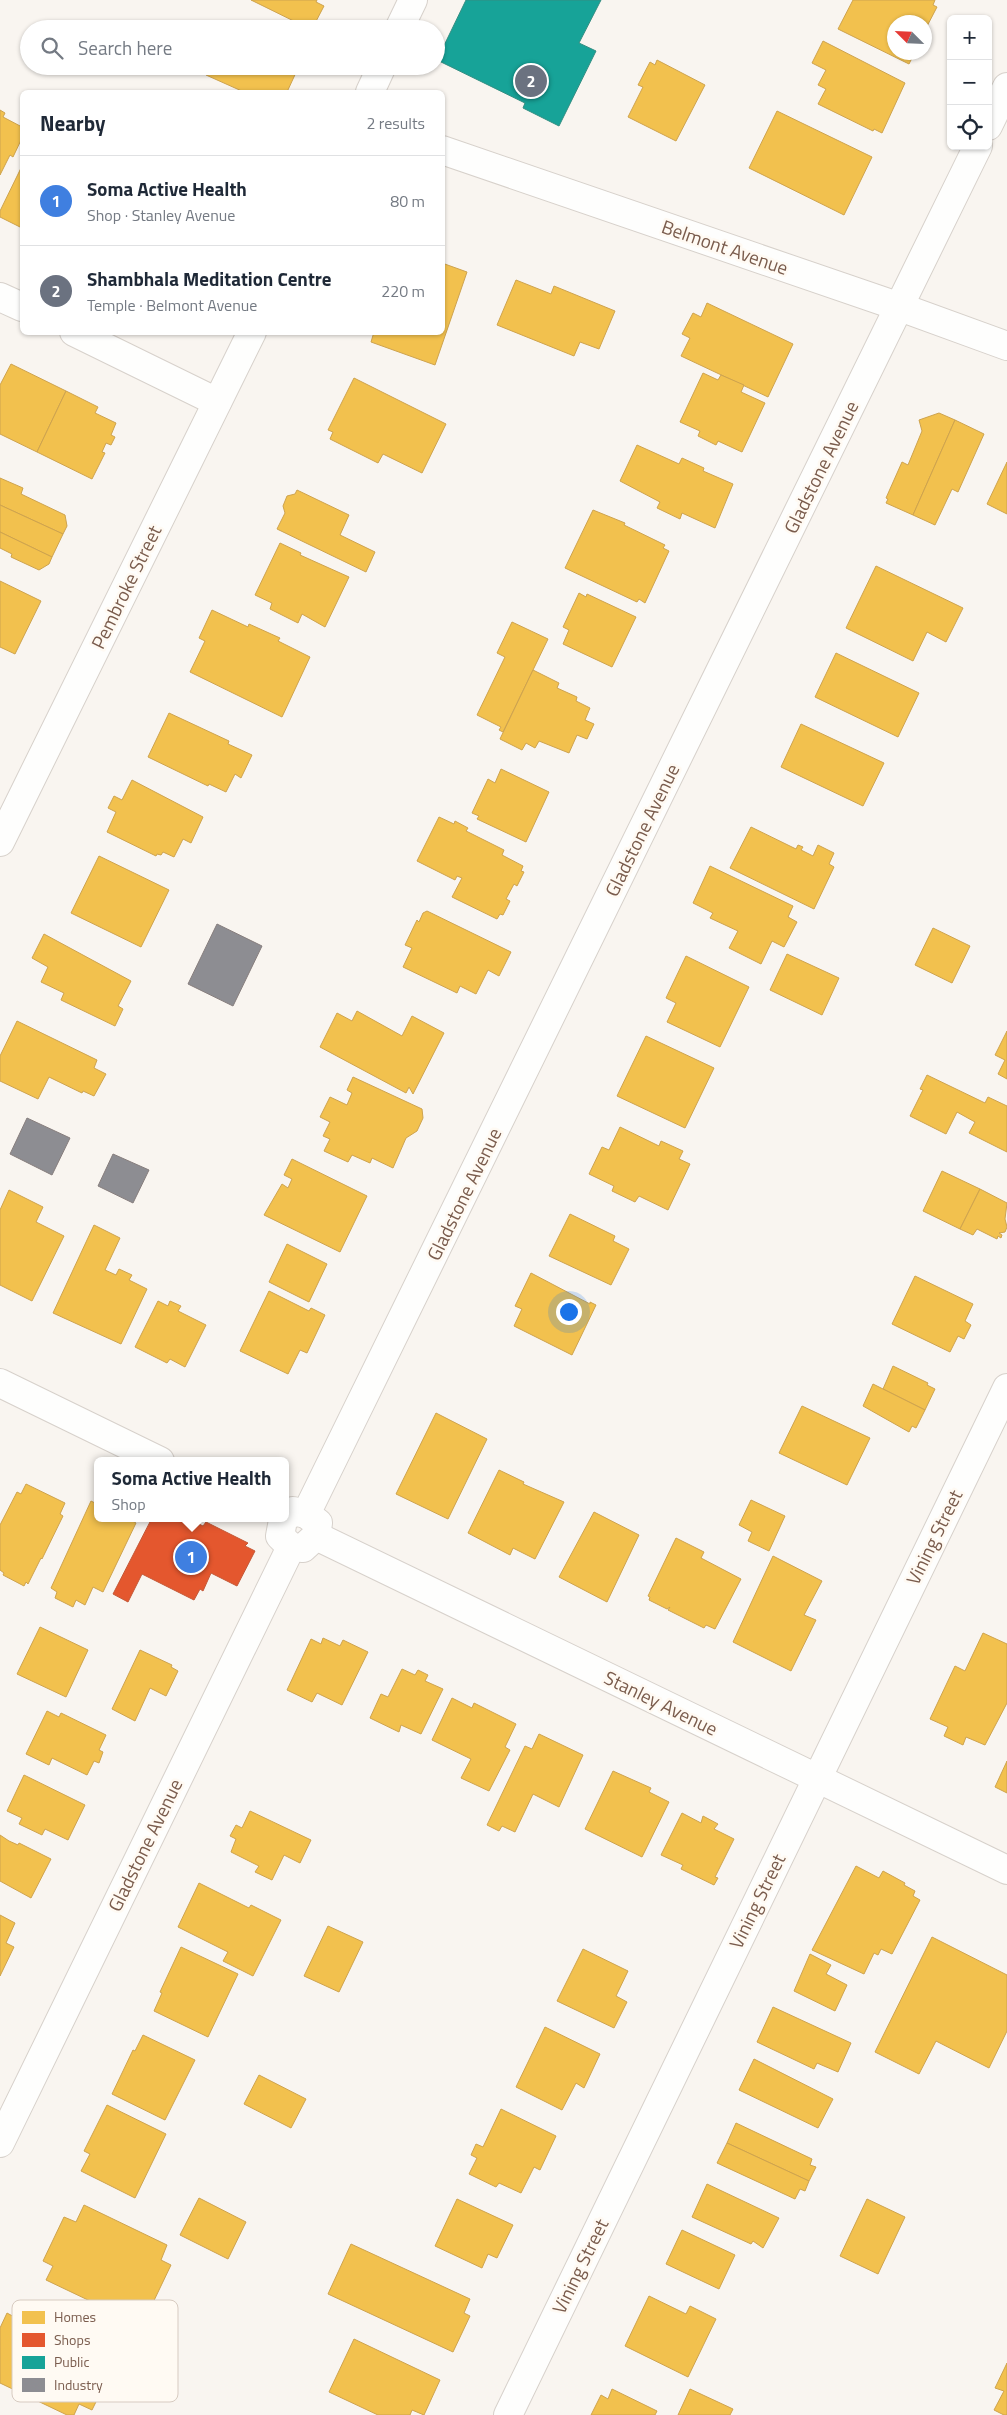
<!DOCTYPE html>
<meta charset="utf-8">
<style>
body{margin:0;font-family:"Titillium Web",sans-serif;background:#f2f2f3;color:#1f2937}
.controls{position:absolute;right:15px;top:15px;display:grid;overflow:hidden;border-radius:8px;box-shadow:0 1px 4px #0004}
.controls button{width:45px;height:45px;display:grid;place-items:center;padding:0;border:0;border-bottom:1px solid #e0e1e3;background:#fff;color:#1f2937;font:25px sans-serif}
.compass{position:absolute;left:887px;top:15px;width:45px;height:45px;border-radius:50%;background:#fff;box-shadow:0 1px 4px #0004;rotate:294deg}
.you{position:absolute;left:568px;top:1311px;width:18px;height:18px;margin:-12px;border:4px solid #fff;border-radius:50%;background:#1a73e8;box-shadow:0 0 0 8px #1a73e833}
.badge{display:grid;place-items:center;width:32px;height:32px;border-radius:50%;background:#7c3aed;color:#fff;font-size:16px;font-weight:700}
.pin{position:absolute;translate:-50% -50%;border:2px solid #fff;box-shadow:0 1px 5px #0006}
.popup{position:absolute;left:94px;top:1457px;width:195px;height:65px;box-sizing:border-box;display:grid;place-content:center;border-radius:8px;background:#fff;filter:drop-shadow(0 1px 4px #0005);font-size:16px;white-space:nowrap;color:#747a83}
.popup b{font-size:19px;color:#1f2937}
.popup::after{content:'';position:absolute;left:50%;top:100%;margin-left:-10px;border:10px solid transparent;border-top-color:#fff}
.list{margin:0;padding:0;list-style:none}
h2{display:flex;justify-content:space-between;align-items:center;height:65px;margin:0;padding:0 20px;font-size:21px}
h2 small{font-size:16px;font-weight:400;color:#747a83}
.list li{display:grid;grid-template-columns:32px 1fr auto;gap:15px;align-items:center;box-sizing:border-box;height:90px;padding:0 20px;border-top:1px solid #e0e1e3}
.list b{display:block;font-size:19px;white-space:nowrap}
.list p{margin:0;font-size:16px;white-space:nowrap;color:#747a83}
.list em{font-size:16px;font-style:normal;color:#747a83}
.icon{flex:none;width:28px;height:28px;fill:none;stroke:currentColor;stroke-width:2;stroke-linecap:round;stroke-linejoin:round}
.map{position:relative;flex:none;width:1007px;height:2415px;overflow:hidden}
.search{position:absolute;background:#fff;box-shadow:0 1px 4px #0004;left:20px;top:20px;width:425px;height:55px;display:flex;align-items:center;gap:12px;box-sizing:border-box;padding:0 18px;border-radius:28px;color:#747a83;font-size:19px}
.panel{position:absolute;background:#fff;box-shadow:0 1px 4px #0004;left:20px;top:90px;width:425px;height:245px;border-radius:8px}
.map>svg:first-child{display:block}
.homes{fill:#f2c14e;stroke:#cea34e}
.shops{fill:#e4572e;stroke:#c45837}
.public{fill:#17a398;stroke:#358e82}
.industry{fill:#8d8d92;stroke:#877e7d}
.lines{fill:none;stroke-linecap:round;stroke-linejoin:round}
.minor-casing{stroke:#d7d1cb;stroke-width:30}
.minor{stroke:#fefefd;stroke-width:28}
.labels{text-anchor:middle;stroke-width:5;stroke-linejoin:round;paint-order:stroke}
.street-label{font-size:19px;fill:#7a5c4d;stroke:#fffaf3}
.key{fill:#fffaf3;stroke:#d7cbc1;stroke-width:1}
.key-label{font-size:14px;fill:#7a5c4d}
</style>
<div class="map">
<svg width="1007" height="2415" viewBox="0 0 1007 2415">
<rect width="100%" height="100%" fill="#f9f5f0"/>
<g class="homes">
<path d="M251 0H317L316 2 324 6 312 29H310Z"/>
<path d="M853 0H935L933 5 937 7 924 32V22H894V52H915L909 64 838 29Z"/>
<path d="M823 41 905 83 882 133 874 129 873 131 818 104 826 89 818 85 826 70 812 63Z"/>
<path d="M657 60 705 85 676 141 628 117 643 87 638 85 650 62 655 65Z"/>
<path d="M210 66H299L287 92H244L206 75Z"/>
<path d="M0 110 5 113 3 117 22 127V138L13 157 10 155 0 175Z"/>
<path d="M777 111 872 157 844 215 749 168Z"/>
<path d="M22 166V228L0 217V211Z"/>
<path d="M442 263 467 272 435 365 371 342 374 332H442Z"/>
<path d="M516 280 551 294 554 286 615 311 599 349 580 342 574 356 497 325Z"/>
<path d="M707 303 793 344 768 397 681 356 690 338 682 334 693 313 701 317Z"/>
<path d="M11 364 66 391 37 452 0 434V385Z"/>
<path d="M703 373 718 380 721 375 744 385 741 392 765 403 742 452 718 441 716 445 698 436 700 431 680 422Z"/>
<path d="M354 378 446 424 422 473 383 454 378 463 330 439 333 432 328 430Z"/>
<path d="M66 391 98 407 95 413 116 423 111 435 115 437 111 445 106 443 102 452 105 453 92 479 37 452Z"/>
<path d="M939 413 955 420 913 515 886 503 888 499 886 498 902 462 908 465 922 431 919 420Z"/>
<path d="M955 420 984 434 958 492 952 489 935 525 913 515Z"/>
<path d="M637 445 679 464 682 458 704 468 703 471 733 484 715 528 682 513 680 519 657 508 660 502 620 481Z"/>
<path d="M1007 462V514L987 504Z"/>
<path d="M0 478 23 488 21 494 65 515 67 526 63 534 0 505Z"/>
<path d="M297 490 349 515 340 535 375 552 366 572 277 529 285 513 283 506 287 496 295 494Z"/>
<path d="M0 505 63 534 52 557 0 532Z"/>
<path d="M593 510 625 523 624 525 665 545 663 548 669 551 645 603 639 599 637 602 565 568Z"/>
<path d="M0 532 52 557 49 564 39 570 11 557 12 554 0 548Z"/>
<path d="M280 543 301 553 300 555 349 577 325 627 302 614 298 623 270 609 272 603 255 595Z"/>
<path d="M876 566 963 608 946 642 927 632 913 661 846 628Z"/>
<path d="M0 581 41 601 15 654 0 647Z"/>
<path d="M579 593 586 597 587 594 636 617 612 667 563 644 569 630 563 627Z"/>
<path d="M212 610 248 627 249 624 280 638 278 641 310 657 282 717 190 672 205 641 199 638Z"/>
<path d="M512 622 548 639 503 732 499 730 501 727 477 715 505 657 497 653Z"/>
<path d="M836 653 919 693 898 737 815 697Z"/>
<path d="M533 670 559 683 557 688 577 697 576 701 590 708 585 720 594 724 587 739 577 735 569 753 539 741 535 748 526 743 522 750 500 739Z"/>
<path d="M169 713 229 741 228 744 252 755 241 778 235 774 226 792 209 784 208 786 148 757Z"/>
<path d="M801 724 884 763 863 806 781 767Z"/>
<path d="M501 769 549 792 526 842 477 819 479 816 472 813 488 779 495 783Z"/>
<path d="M132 780 203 817 191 843 183 839 174 857 163 852 161 855 157 854 156 856 107 832 116 812 108 808 114 796 122 800Z"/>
<path d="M439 817 454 824 455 821 468 828 466 831 504 850 502 855 523 866 521 871 524 872 517 886 514 884 506 899 510 901 503 915 500 914 497 919 452 897 462 878 457 876 455 880 417 861Z"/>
<path d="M751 827 796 849 798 845 803 847 801 850 813 856 818 845 834 853 829 864 834 867 814 909 730 868Z"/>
<path d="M99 856 169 890 141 947 71 913Z"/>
<path d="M710 866 793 906 788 917 797 922 784 947 772 941 761 964 729 948 738 931 710 918 713 913 693 903Z"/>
<path d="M427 911 511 952 499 976 488 970 476 994 460 986 457 993 403 967 412 948 405 945 417 920 419 922 423 913Z"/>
<path d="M933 928 970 946 952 983 915 965Z"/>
<path d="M44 934 131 981 118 1006 123 1009 115 1026 61 1000 64 993 41 982 48 967 32 958Z"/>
<path d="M787 954 839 978 822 1015 770 990Z"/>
<path d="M686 956 749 987 720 1047 667 1022 676 1003 666 998Z"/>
<path d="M357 1011 402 1036 412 1016 444 1033 413 1094 409 1087 406 1093 320 1047 337 1013 352 1021Z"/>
<path d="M17 1021 97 1060 94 1068 106 1074 94 1096 83 1091 82 1093 49 1077 38 1099 0 1081V1056Z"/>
<path d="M1007 1031V1079L998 1074 1005 1060 995 1055Z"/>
<path d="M646 1036 714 1068 685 1128 617 1096Z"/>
<path d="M927 1075 985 1103 988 1097 1007 1106V1152L969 1133 975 1122 957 1112 946 1134 910 1116 923 1090 920 1089Z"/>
<path d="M353 1077 422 1109 423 1118 417 1131 406 1138 393 1168 372 1158 370 1163 352 1155 348 1162 324 1151 330 1139 323 1136 330 1122 320 1117 330 1097 347 1105 352 1093 347 1090Z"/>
<path d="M620 1127 659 1146 661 1141 683 1151 679 1159 690 1164 668 1210 639 1196 635 1202 612 1191 614 1186 589 1174 602 1147 609 1150Z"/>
<path d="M292 1159 367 1196 340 1252 264 1215 282 1184 288 1188 292 1179 284 1175Z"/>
<path d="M942 1171 980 1189 960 1229 923 1211Z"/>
<path d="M980 1189 1007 1203 1005 1219 1007 1227 1005 1232 999 1233 1002 1235 1001 1238 998 1236 997 1239 977 1229 973 1235 960 1229Z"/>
<path d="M9 1190 43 1207 36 1222 64 1236 32 1301 0 1285V1210Z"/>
<path d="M570 1214 615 1236 613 1241 629 1249 611 1285 549 1256Z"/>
<path d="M94 1225 120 1238 105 1270 116 1275 119 1269 132 1275 129 1280 147 1289 121 1344 53 1313Z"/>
<path d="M287 1244 327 1264 309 1302 269 1282Z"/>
<path d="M531 1273 590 1304V1302L596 1305 572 1355 514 1326 522 1309 515 1306Z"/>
<path d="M915 1276 973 1304 965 1321 971 1325 964 1339 958 1336 950 1352 892 1324Z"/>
<path d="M269 1291 309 1311 311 1308 325 1315 307 1353 300 1350 288 1374 240 1351Z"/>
<path d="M158 1301 168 1306 170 1301 181 1306 178 1311 206 1325 185 1367 170 1359 167 1363 135 1347Z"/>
<path d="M893 1366 928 1383 927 1385 935 1389 925 1410 883 1389Z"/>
<path d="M873 1384 925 1410 916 1428 912 1426 909 1432 863 1406Z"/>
<path d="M802 1406 870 1438 847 1485 779 1453Z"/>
<path d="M436 1413 487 1439 448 1519 396 1494Z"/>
<path d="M499 1470 524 1482 523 1484 564 1502 535 1559 513 1548 510 1555 468 1533Z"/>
<path d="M26 1484 65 1503 60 1514 63 1516 42 1559 41 1558 28 1584 26 1582 24 1586 3 1575 4 1573 0 1570V1525L17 1492 21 1494Z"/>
<path d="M751 1500 785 1516 769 1551 748 1541 752 1532 739 1525Z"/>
<path d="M91 1501 97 1504V1518H127L136 1523 103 1592 93 1587 85 1605 76 1600 73 1607 55 1598 57 1592 51 1588Z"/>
<path d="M594 1512 639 1535 607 1602 559 1577Z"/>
<path d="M676 1538 704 1552 701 1558 741 1579 715 1629 706 1625 704 1628 668 1610 670 1607 667 1609 649 1600 650 1597 648 1596Z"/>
<path d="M773 1556 822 1581 804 1615 816 1620 791 1671 733 1642Z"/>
<path d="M40 1627 88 1650 66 1697 17 1674Z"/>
<path d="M983 1633 1007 1644V1703L985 1745 966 1737 963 1745 944 1736 948 1727 930 1719 955 1666 965 1671Z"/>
<path d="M323 1638 340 1646 343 1640 368 1652 342 1705 317 1693 312 1702 287 1690 311 1639 321 1644Z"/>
<path d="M140 1650 172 1665 171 1667 178 1671 166 1696 150 1688 135 1721 112 1709Z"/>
<path d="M402 1669 415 1675 418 1670 428 1675 425 1681 443 1689 421 1734 401 1725 399 1732 370 1718 381 1694 388 1697Z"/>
<path d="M452 1698 472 1708 474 1703 516 1724 505 1747 510 1750 489 1791 461 1778 471 1759 432 1740Z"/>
<path d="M47 1711 59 1717 61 1713 106 1735 99 1750 103 1752 99 1763 94 1761 87 1775 52 1758 49 1765 26 1754Z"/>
<path d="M539 1734 583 1755 559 1807 533 1794 515 1832 502 1826 499 1831 487 1825 525 1746 532 1749Z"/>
<path d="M1007 1761V1793L995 1787Z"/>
<path d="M613 1771 651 1788 649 1792 669 1802 642 1857 585 1829Z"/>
<path d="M24 1775 85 1805 68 1840 45 1829 42 1835 19 1824 22 1818 7 1811Z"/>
<path d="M250 1811 311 1840 300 1863 284 1855 272 1880 255 1872 259 1866 231 1852 236 1839 230 1836 236 1825 242 1828Z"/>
<path d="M682 1813 701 1823 703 1816 718 1824 714 1829 734 1839 715 1877 718 1878 714 1885 681 1869 683 1865 661 1855Z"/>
<path d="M0 1835 9 1841 18 1845 19 1843 51 1859 31 1898 0 1881Z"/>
<path d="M856 1866 879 1878 883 1871 905 1883 904 1885 915 1891 913 1896 920 1900 892 1954 881 1949 878 1955 874 1953 864 1974 812 1950Z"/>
<path d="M199 1883 249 1908 251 1905 281 1920 253 1976 223 1961 228 1952 178 1927Z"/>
<path d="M0 1915 15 1923 6 1943 14 1947 0 1976Z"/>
<path d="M328 1926 363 1942 339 1992 304 1976Z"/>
<path d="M932 1937 1007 1975V2031L989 2068 936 2041 919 2074 875 2052Z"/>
<path d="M181 1947 238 1974 208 2037 154 2011 162 1993 160 1992Z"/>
<path d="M583 1949 628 1971 616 1996 627 2002 614 2028 557 2001Z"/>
<path d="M810 1954 831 1965 826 1974 847 1985 835 2011 794 1991Z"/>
<path d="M773 2007 851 2043 838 2072 817 2063 814 2069 757 2042Z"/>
<path d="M545 2027 600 2054 584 2088 576 2083 562 2110 516 2087Z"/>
<path d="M143 2035 195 2060 165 2120 112 2094 133 2050 135 2051Z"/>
<path d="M754 2059 833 2099 818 2128 739 2090Z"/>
<path d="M259 2075 306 2099 291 2128 244 2104Z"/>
<path d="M107 2105 166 2134 135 2198 81 2171 90 2154 84 2151Z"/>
<path d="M501 2109 556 2136 540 2170 534 2167 521 2193 499 2183 496 2187 469 2174 477 2158 471 2155 476 2144 483 2147Z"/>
<path d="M736 2123 812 2159 810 2165 816 2167 809 2181 727 2143Z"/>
<path d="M727 2143 809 2181 805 2191 800 2189 795 2199 717 2163Z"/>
<path d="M707 2184 779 2218 763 2248 753 2241 751 2244 692 2217Z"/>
<path d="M199 2198 246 2222 228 2259 180 2235Z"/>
<path d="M457 2199 513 2225 497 2258 488 2254 482 2268 435 2246Z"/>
<path d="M867 2199 905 2217 878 2274 840 2256Z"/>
<path d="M84 2205 167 2245 161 2260 171 2265 149 2311 136 2305 130 2320 46 2280 53 2266 43 2261 64 2217 76 2222Z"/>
<path d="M682 2230 735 2255 719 2289 666 2264Z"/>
<path d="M351 2244 470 2299 464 2313 470 2316 453 2352 328 2294Z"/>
<path d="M649 2296 686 2314 690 2306 716 2319 688 2377 625 2346Z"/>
<path d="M26 2303 112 2345 104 2360 114 2365 92 2410 79 2404 74 2415H67L0 2383V2328L7 2313 18 2319Z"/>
<path d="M354 2339 440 2380 424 2415 412 2410 410 2415H378L329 2392Z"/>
<path d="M1007 2363V2415H1004L994 2410 1004 2391 995 2388Z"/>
<path d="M612 2389 657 2411 655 2415H591L601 2395 608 2399Z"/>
<path d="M690 2389 733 2409 730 2415H678Z"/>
</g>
<path class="shops" d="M152 1518H200L201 1519 199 1524 203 1526 206 1522 248 1543 245 1546 255 1551 237 1586 211 1573 203 1591 200 1589 194 1600 142 1574 128 1602 113 1594Z"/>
<path class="public" d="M466 0H601L579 43 596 51 559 126 523 108 525 103 437 60Z"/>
<g class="industry">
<path d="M217 924 262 946 233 1006 188 984Z"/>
<path d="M27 1118 70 1138 52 1175 10 1154Z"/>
<path d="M113 1154 149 1170 133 1203 98 1186Z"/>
</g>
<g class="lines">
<g class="minor-casing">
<g id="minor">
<path d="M399 29 413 0"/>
<path d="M370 92 382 66"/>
<path d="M988 126 1007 87"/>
<path d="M442 150 900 307 1007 346"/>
<path d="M0 297 22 307"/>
<path d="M74 332 217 402"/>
<path d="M0 842 252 332"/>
<path d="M0 1383 160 1461"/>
<path d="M293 1511 306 1514 318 1523 316 1536 303 1548 291 1547 280 1536 283 1520Z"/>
<path d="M306 1514 978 146"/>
<path d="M316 1536 1007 1870"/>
<path d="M0 2143 291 1547"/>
<path d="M508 2415 1007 1388"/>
</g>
</g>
<use href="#minor" class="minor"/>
</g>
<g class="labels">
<g class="street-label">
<text transform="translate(725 247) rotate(19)" y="7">Belmont Avenue</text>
<text transform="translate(821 467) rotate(-64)" y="7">Gladstone Avenue</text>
<text transform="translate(126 587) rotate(-64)" y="7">Pembroke Street</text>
<text transform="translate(642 830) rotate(-64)" y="7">Gladstone Avenue</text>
<text transform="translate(464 1194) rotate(-64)" y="7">Gladstone Avenue</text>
<text transform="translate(934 1537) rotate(-64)" y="7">Vining Street</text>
<text transform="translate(661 1703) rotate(26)" y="7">Stanley Avenue</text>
<text transform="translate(145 1845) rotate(-64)" y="7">Gladstone Avenue</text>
<text transform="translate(757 1901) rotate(-64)" y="7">Vining Street</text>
<text transform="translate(580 2266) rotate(-64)" y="7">Vining Street</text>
</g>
</g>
<rect x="12" y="2300" width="166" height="102" rx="8" class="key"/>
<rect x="22" y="2311" width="23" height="13" fill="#f2c14e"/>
<rect x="22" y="2333" width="23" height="14" fill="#e4572e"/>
<rect x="22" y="2356" width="23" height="13" fill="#17a398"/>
<rect x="22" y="2378" width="23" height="14" fill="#8d8d92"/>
<g class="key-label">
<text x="54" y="2322">Homes</text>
<text x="54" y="2345">Shops</text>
<text x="54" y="2367">Public</text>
<text x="54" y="2390">Industry</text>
</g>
</svg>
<div class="controls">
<button>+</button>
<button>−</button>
<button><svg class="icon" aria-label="locate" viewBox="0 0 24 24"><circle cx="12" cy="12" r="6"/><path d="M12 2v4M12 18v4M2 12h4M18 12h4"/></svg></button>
</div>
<svg class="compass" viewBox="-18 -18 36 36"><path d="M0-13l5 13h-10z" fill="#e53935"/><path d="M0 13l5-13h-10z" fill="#747a83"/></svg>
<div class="you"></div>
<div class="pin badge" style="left:191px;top:1557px;background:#3f7fe0">1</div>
<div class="popup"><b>Soma Active Health</b>Shop</div>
<div class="pin badge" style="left:531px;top:81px;background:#6b7280">2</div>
<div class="search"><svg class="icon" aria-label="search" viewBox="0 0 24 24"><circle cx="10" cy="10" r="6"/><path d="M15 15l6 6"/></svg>Search here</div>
<section class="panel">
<h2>Nearby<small>2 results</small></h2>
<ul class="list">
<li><span class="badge" style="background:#3f7fe0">1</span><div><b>Soma Active Health</b><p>Shop · Stanley Avenue</p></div><em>80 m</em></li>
<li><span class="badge" style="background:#6b7280">2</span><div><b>Shambhala Meditation Centre</b><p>Temple · Belmont Avenue</p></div><em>220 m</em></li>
</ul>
</section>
</div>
